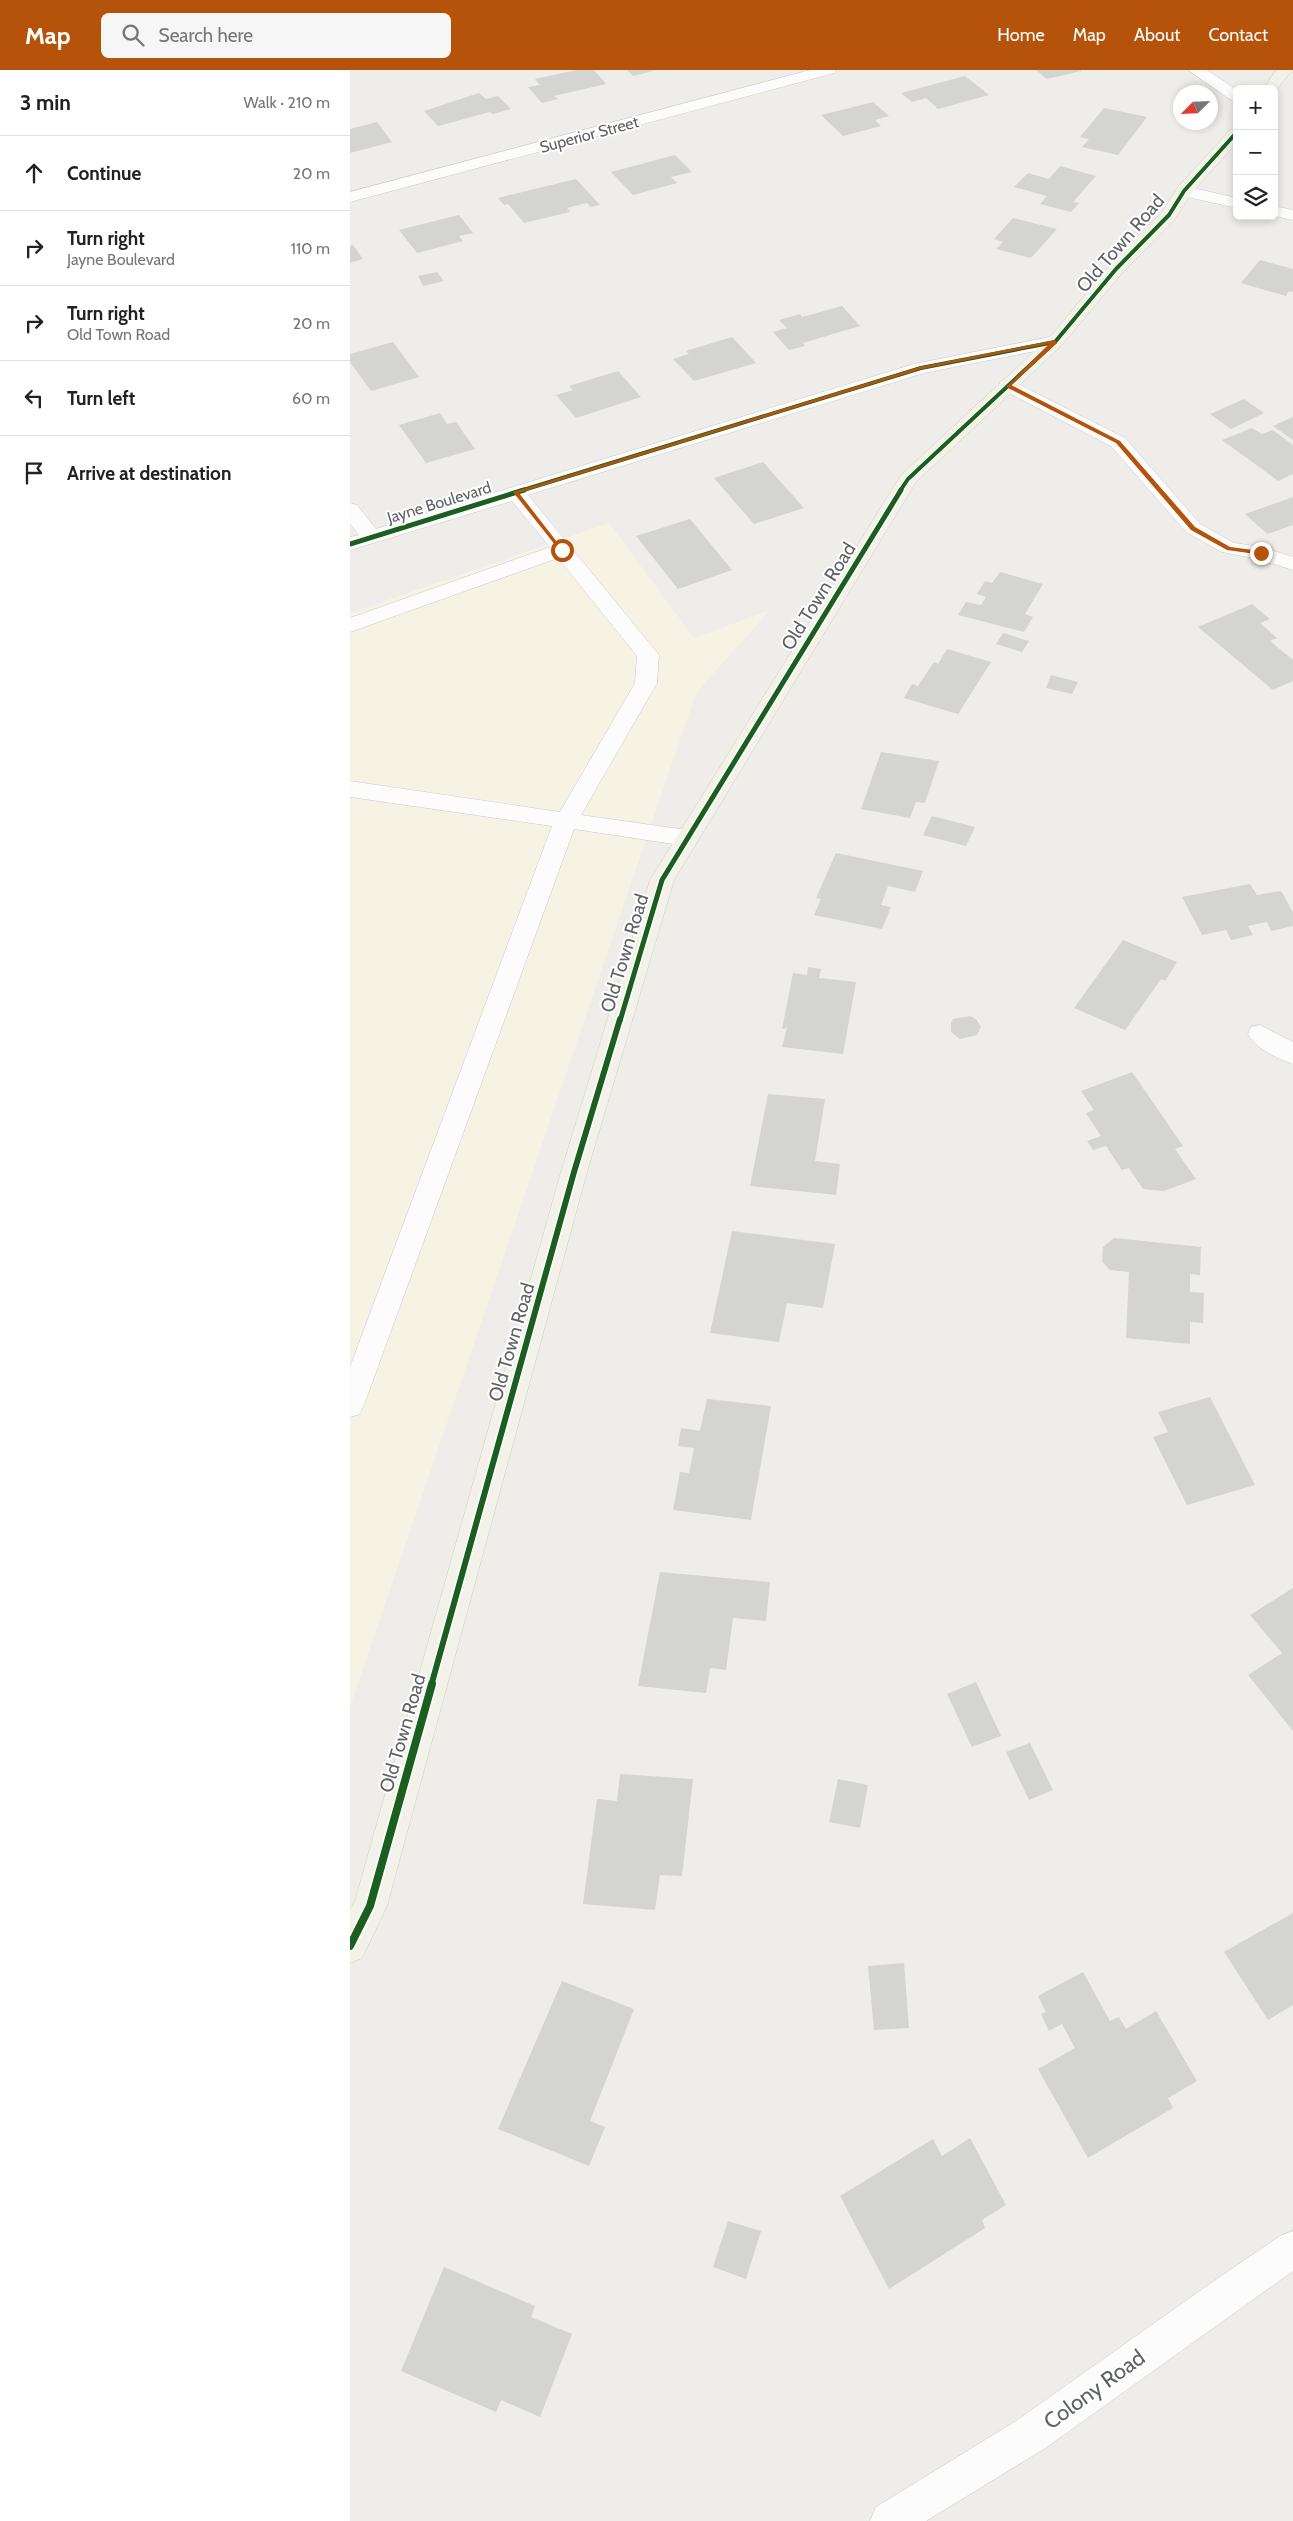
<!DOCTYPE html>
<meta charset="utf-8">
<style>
body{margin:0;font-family:Cabin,sans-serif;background:#f6f6f6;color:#222}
.controls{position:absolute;right:15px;top:15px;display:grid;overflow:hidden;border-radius:8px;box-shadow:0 2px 8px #0003}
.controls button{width:45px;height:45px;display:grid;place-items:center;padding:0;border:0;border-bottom:1px solid #e0e0e0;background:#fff;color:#222;font:25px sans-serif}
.compass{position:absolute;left:823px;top:15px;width:45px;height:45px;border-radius:50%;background:#fff;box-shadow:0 2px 8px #0003;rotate:246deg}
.stop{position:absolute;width:15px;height:15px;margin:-11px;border:4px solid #b45309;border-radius:50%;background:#fff}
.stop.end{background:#b45309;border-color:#fff;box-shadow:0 1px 5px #0008}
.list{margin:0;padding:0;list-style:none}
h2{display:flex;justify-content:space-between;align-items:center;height:65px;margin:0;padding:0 20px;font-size:21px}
h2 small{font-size:16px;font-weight:400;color:#767676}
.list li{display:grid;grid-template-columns:32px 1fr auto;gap:15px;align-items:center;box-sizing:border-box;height:75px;padding:0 20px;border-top:1px solid #e0e0e0}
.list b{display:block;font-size:19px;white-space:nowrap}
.list p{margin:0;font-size:16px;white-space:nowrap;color:#767676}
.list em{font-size:16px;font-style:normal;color:#767676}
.icon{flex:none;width:28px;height:28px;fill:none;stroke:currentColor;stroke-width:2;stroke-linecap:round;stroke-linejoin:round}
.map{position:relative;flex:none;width:943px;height:2451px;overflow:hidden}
header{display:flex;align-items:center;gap:30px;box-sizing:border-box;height:70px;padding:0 25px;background:#b45309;color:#fff}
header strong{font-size:24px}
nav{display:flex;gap:28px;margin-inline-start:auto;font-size:18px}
.search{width:350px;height:45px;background:#f6f6f6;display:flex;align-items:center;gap:12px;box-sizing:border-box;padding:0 18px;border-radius:8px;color:#767676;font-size:19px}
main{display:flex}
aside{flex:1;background:#fff}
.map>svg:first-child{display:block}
.commercial{fill:#f6f2e4}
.building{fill:#d4d4d2}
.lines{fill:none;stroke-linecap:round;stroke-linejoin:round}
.minor-casing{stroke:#cacbcb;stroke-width:1}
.major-casing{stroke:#d5ceb8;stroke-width:1}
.minor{fill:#fcfcfc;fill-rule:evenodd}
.major{fill:#f3f2e9;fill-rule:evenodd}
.cycleway-far3-casing{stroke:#fff;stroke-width:5.5}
.cycleway-far2-casing{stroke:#fff;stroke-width:8}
.cycleway-far1-casing{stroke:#fff;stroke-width:9}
.cycleway-casing{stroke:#fff;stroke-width:11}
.cycleway-far3{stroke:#1b5e20;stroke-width:4}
.cycleway-far2{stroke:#1b5e20;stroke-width:5}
.cycleway-far1{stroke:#1b5e20;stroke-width:6}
.cycleway{stroke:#1b5e20;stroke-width:8}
.route{fill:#b45309}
.labels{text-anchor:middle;stroke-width:4;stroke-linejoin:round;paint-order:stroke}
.far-street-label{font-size:16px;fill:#5e6267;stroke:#fff}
.street-label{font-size:19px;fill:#5e6267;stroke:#fff}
.near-street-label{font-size:22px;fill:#5e6267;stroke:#fff}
</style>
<header>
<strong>Map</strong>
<div class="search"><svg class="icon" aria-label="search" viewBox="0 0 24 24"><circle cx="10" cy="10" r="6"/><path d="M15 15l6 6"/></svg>Search here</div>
<nav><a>Home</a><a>Map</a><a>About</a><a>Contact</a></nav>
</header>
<main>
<aside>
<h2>3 min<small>Walk · 210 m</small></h2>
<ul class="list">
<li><svg class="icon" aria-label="ahead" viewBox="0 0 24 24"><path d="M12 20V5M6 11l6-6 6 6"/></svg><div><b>Continue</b></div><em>20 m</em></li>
<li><svg class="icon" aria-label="right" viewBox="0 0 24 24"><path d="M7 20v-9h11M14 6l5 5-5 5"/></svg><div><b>Turn right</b><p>Jayne Boulevard</p></div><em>110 m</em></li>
<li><svg class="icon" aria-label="right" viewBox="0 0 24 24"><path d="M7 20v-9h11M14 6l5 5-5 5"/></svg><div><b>Turn right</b><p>Old Town Road</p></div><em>20 m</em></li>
<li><svg class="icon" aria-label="left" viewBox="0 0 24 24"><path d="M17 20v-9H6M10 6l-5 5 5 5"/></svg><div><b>Turn left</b></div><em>60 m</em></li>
<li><svg class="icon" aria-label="arrive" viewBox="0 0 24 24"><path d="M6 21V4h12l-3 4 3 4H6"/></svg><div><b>Arrive at destination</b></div></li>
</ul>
</aside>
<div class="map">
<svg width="943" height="2451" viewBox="0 0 943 2451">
<rect width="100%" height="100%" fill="#eeede9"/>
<path class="commercial" d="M259 453 344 568 420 540 346 623 0 1637V543Z"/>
<g class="building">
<path d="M226 0H244L256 14 204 26 208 29 192 33 178 17 190 15 185 9Z"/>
<path d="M277 0H303V1L283 6Z"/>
<path d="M686 0H731V1L697 9Z"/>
<path d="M615 6 639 25 588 39 576 28 562 32 551 23Z"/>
<path d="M129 23 136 29 148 26 161 39 143 44 140 42 88 56 74 41Z"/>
<path d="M523 32 539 46 525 50 531 56 493 66 471 45Z"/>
<path d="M754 38 797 47 768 85 732 77 739 69 730 67Z"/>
<path d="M27 52 42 72 0 83V59Z"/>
<path d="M325 85 342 102 321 107 327 113 283 125 261 102Z"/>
<path d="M710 96 746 106 723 132 729 133 721 142 690 134 697 126 664 117 678 103 699 109Z"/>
<path d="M226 109 250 135 241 137 237 133 217 138 220 142 174 153 158 134 154 135 148 128Z"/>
<path d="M109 145 123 163 109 166 113 171 67 183 49 160Z"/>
<path d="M663 148 707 159 681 188 646 179 653 172 644 169Z"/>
<path d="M3 175 13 189 0 193V176Z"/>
<path d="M910 190 943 199V222L939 221 936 226 891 213Z"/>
<path d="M87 202 94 211 73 216 68 206Z"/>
<path d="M492 236 510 256 453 273 455 276 439 280 423 262 437 258 429 250 450 244 452 247Z"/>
<path d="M382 267 406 293 344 311 323 289 339 284 336 281Z"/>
<path d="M43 272 69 307 21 321 0 292V284Z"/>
<path d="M268 301 291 327 226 348 206 325 223 320 219 316Z"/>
<path d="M894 329 914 343 881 359 860 344Z"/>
<path d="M90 343 97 354 106 352 125 379 76 393 49 355Z"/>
<path d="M943 347V370L923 356Z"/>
<path d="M902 358 912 364 923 360 943 375V404L928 411 872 370Z"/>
<path d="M413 392 454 438 404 454 364 408Z"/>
<path d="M943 427V455L917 464 895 444Z"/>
<path d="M340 449 382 500 328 519 286 466Z"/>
<path d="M650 502 693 514 675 544 683 547 674 562 608 545 616 532 631 535 636 527 627 524 635 511 642 513Z"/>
<path d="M902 534 920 549 910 553 927 568 920 571 943 590V611L923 620 848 557Z"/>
<path d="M653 563 679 571 672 582 646 574Z"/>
<path d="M597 579 641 592 608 644 554 628 562 614 568 616 584 592 588 594Z"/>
<path d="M701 605 728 612 722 624 696 618Z"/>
<path d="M531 682 589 691 575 733 566 732 560 748 511 739Z"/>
<path d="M582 746 625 757 616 776 573 765Z"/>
<path d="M486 783 573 801 565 822 538 816 531 835 541 837 532 859 464 845 471 829 466 828Z"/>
<path d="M900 814 907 825 931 821 943 842V856L921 861 917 852 898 856 903 865 881 870 876 860 852 865 832 827Z"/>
<path d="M773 870 827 892 815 911 811 909 775 960 724 938Z"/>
<path d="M458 897 471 899 469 908 506 912 493 984 432 977 437 958 432 959 443 903 457 905Z"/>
<path d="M620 946 626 949 631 957 627 965 610 969 601 962V953L603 949Z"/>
<path d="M782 1002 833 1076 825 1079 846 1109 814 1121 793 1119 779 1098 772 1100 756 1076 743 1080 737 1071 751 1066 736 1043 744 1040 731 1021Z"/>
<path d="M418 1024 475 1029 465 1091 490 1094 486 1125 400 1116Z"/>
<path d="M382 1161 485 1174 473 1238 437 1233 429 1272 360 1263Z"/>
<path d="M764 1168 851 1177 850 1205 840 1204V1222L854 1223 853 1253 840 1252V1274L776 1268 779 1202 760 1200 752 1191 753 1177Z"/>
<path d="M860 1327 905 1415 837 1435 803 1367 818 1362 808 1342Z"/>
<path d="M357 1329 421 1336 401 1450 323 1440 330 1402 339 1403 344 1378 328 1376 331 1358 350 1361Z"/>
<path d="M310 1502 420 1512 416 1551 383 1548 376 1600 360 1598 356 1623 288 1616Z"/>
<path d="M943 1518V1661L898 1605 932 1583 900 1545Z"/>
<path d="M626 1612 651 1666 622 1677 597 1624Z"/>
<path d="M680 1673 703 1720 679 1730 656 1682Z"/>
<path d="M270 1704 343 1709 332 1806 310 1805 305 1840 233 1834 247 1729 267 1731Z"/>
<path d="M488 1709 518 1715 510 1758 479 1752Z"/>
<path d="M943 1843V1935L918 1950 874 1882Z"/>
<path d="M554 1893 559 1958 524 1960 518 1896Z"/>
<path d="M733 1902 760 1951 769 1947 776 1959 806 1941 847 2011 818 2028 823 2038 738 2088 688 1999 725 1978 712 1954 699 1961 691 1944 696 1942 688 1926Z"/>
<path d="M212 1911 284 1939 240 2051 255 2057 239 2096 148 2059Z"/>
<path d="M620 2068 656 2135 632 2150 635 2158 539 2219 490 2126 583 2069 592 2086Z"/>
<path d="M378 2151 411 2161 396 2209 363 2197Z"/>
<path d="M94 2197 185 2236 181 2247 222 2264 190 2347 151 2330 146 2342 51 2301Z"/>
</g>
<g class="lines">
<g class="minor-casing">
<g id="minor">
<path d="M460 0H486L484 3 0 132V122Z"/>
<path d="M838 0H857L887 20V32L881 30Z"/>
<path d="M834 116 887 128V138L828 125 826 121 828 117Z"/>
<path d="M924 136 943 140V150L924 146Z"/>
<path d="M705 266 711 268 714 272 711 276 574 303 178 425 309 585 307 613 231 745 337 760 345 762 349 768 345 774 337 776 224 759 14 1335 10 1344 0 1347V1297L202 756 0 727V711L210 742 285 613 287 586 208 488 0 562V548L200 477 162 431 0 480V467L9 465 0 453V433L7 435 26 459 564 294Z"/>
<path d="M658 309 775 368 850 454 884 473 911 477 943 487V500L908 489 872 482 836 462 761 376 651 319 649 315 651 311Z"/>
<path d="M910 955 943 972V994C928 989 905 978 898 964L901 957Z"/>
<path d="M943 2161V2201L694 2379 576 2451H520L526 2437 666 2351 861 2213 930 2166Z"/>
</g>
</g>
<g class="major-casing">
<g id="major">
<path d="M926 0H942L924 23V19H913Z"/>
<path d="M887 57V72L841 124 825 149 772 203 711 276 566 412 324 810 237 1102 37 1836 12 1888 0 1893V1840L5 1831 211 1102 300 810 551 405 699 268 760 195 812 142 828 117 881 59Z"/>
</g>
</g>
<use href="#minor" class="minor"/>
<use href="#major" class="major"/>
<g class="cycleway-far3-casing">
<g id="cycleway-far3">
<path d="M170 421 571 298 705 272"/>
<path d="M550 421 558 409 705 272 766 199 819 145 834 121 887 62"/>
</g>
</g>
<g class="cycleway-far2-casing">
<g id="cycleway-far2">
<path d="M0 474 174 420"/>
<path d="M270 951 312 810 551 420"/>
</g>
</g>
<g class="cycleway-far1-casing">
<path id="cycleway-far1" d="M81 1616 224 1102 270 949"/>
</g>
<g class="cycleway-casing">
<path id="cycleway" d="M0 1876 20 1836 82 1614"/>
</g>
<use href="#cycleway-far3" class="cycleway-far3"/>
<use href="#cycleway-far2" class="cycleway-far2"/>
<use href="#cycleway-far1" class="cycleway-far1"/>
<use href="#cycleway" class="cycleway"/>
</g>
<path class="route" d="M705 270 707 273 661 315 770 371 845 457 880 477 911 481 913 485 877 480 841 460 766 373 656 317 699 274 572 299 169 423 214 481H210L163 422 569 297Z"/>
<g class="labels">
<g class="far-street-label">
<text transform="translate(239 64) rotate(-15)" y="6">Superior Street</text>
<text transform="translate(89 432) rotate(-17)" y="6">Jayne Boulevard</text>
</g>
<g class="street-label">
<text transform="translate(770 173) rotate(-49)" y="7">Old Town Road</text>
<text transform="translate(468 526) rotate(-58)" y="7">Old Town Road</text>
<text transform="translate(274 883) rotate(-73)" y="7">Old Town Road</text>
<text transform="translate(161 1272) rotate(-74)" y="7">Old Town Road</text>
<text transform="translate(52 1663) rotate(-74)" y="7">Old Town Road</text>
</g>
<g class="near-street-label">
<text transform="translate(744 2319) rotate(-36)" y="8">Colony Road</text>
</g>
</g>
</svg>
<div class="controls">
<button>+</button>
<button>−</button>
<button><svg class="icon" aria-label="layers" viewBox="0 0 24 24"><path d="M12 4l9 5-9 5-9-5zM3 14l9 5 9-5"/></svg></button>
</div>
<svg class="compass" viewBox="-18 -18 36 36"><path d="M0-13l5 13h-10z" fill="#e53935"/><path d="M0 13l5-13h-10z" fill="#767676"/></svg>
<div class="stop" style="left:212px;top:480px"></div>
<div class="stop end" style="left:911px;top:483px"></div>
</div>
</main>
